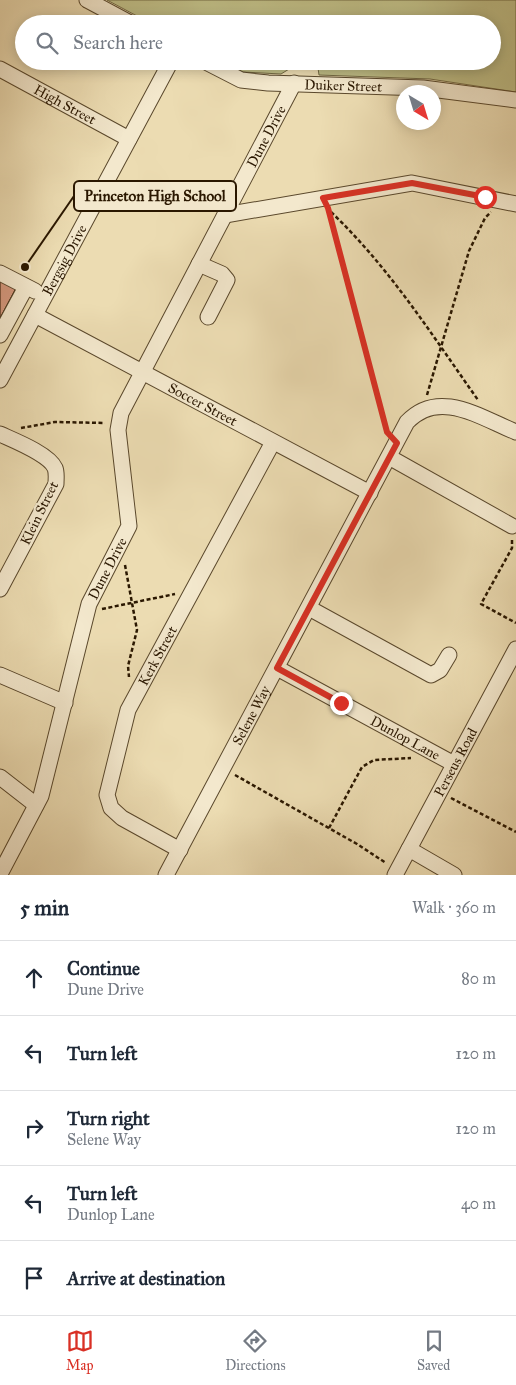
<!DOCTYPE html>
<meta charset="utf-8">
<style>
body{margin:0;font-family:"IM FELL Great Primer",serif;background:#f2f2f3;color:#1f2937}
.compass{position:absolute;left:396px;top:85px;width:45px;height:45px;border-radius:50%;background:#fff;box-shadow:0 2px 12px #0003;rotate:142deg}
.stop{position:absolute;width:15px;height:15px;margin:-11px;border:4px solid #d93025;border-radius:50%;background:#fff}
.stop.end{background:#d93025;border-color:#fff;box-shadow:0 1px 5px #0008}
.list{margin:0;padding:0;list-style:none}
h2{display:flex;justify-content:space-between;align-items:center;height:65px;margin:0;padding:0 20px;font-size:21px}
h2 small{font-size:16px;font-weight:400;color:#747a83}
.list li{display:grid;grid-template-columns:32px 1fr auto;gap:15px;align-items:center;box-sizing:border-box;height:75px;padding:0 20px;border-top:1px solid #e0e1e3}
.list b{display:block;font-size:19px;white-space:nowrap}
.list p{margin:0;font-size:16px;white-space:nowrap;color:#747a83}
.list em{font-size:16px;font-style:normal;color:#747a83}
.icon{flex:none;width:28px;height:28px;fill:none;stroke:currentColor;stroke-width:2;stroke-linecap:round;stroke-linejoin:round}
.map{position:relative;flex:none;width:516px;height:875px;overflow:hidden}
.search{position:absolute;background:#fff;box-shadow:0 2px 12px #0003;left:15px;right:15px;top:15px;height:55px;display:flex;align-items:center;gap:12px;box-sizing:border-box;padding:0 18px;border-radius:28px;color:#747a83;font-size:19px}
.sheet{height:440px;background:#fff}
nav{display:flex;justify-content:space-around;align-items:center;box-sizing:border-box;height:70px;border-top:1px solid #e0e1e3;background:#fff;font-size:14px;color:#747a83}
nav a{display:grid;justify-items:center;gap:2px}
nav .on{color:#d93025}
.map>svg:first-child{display:block}
.green{fill:#bfbe87;stroke:#746a44}
.shadow{fill:#0003}
.building{fill:#d3977c;stroke:#2a1700}
.lines{fill:none;stroke-linecap:round;stroke-linejoin:round}
.minor-casing{stroke:#5a482c;stroke-width:17}
.path{stroke:#2a1700;stroke-width:2.5;stroke-dasharray:4 2.5;stroke-linecap:butt}
.minor{stroke:#f3e8cd;stroke-width:15}
.route{stroke:#d93025;stroke-width:6}
.labels{text-anchor:middle;stroke-width:4.5;stroke-linejoin:round;paint-order:stroke}
.street-label{font-size:14px;fill:#2a1700;stroke:#f3e8cd}
.leader{fill:none;stroke:#2a1700;stroke-width:2}
.callout-dot{fill:#2a1700;stroke:#f3e8cd;stroke-width:2}
.callout{fill:#f3e8cd;stroke:#2a1700;stroke-width:2}
.callout-label{font-size:15px;text-anchor:middle;font-weight:bold;fill:#2a1700}
</style>
<div class="map">
<svg width="516" height="875" viewBox="0 0 516 875">
<rect width="100%" height="100%" fill="#ecdcb2"/>
<filter id="stains"><feTurbulence type="fractalNoise" baseFrequency=".004" numOctaves="4"/><feColorMatrix values="0 0 0 0 .2 0 0 0 0 .09 0 0 0 0 .02 0 0 0 .5 -.17"/></filter>
<radialGradient id="worn" r=".72"><stop offset=".6" stop-color="#630" stop-opacity="0"/><stop offset="1" stop-color="#630" stop-opacity=".3"/></radialGradient>
<path class="green" d="M107 0H516V92L430 79 319 75 318 68 294 66 281 74 243 72 222 61H492V24H152Z"/>
<path class="shadow" d="M0 281 25 295 0 331Z"/>
<path class="building" d="M0 279 16 288 0 318Z"/>
<g class="lines">
<g class="minor-casing">
<g id="minor">
<path d="M87 0 132 24"/>
<path id="s1" d="M204 61 241 80 268 83 423 88 516 100"/>
<path id="s2" d="M0 69 129 139"/>
<path d="M225 215 412 183 516 204"/>
<path d="M199 264 222 274 227 280 208 317"/>
<path d="M0 273 35 291"/>
<path id="s3" d="M35 315 370 493"/>
<path d="M0 335 26 287"/>
<path id="s4" d="M0 380 171 61"/>
<path d="M0 434C13 440 49 454 55 468 57 473 56 478 56 484L0 589"/>
<path d="M389 457 512 526"/>
<path d="M309 608 431 675 440 670 449 655"/>
<path id="s5" d="M277 668 454 764"/>
<path d="M0 675 65 703"/>
<path d="M0 777 36 805"/>
<path d="M409 849 454 875"/>
<path id="s6" d="M180 850 122 818 111 808 107 795 128 710 273 442"/>
<path id="s7" d="M0 874 41 796 89 604 129 526 118 430 121 413 294 83"/>
<path id="s8" d="M166 875 407 422C439 388 481 418 516 432"/>
<path id="s9" d="M395 875 516 649"/>
</g>
</g>
<g class="path">
<path d="M329 212 387 431"/>
<path d="M331 212C389 267 432 335 478 400"/>
<path d="M427 395 469 251 485 218 491 212"/>
<path d="M21 428 55 422 105 423"/>
<path d="M512 540V548L481 604 516 623"/>
<path d="M125 565 137 630 128 666 129 677"/>
<path d="M102 609 175 594"/>
<path d="M235 775 357 844 386 863"/>
<path d="M451 798 516 832"/>
<path d="M329 828 362 767 374 760 411 758"/>
</g>
<use href="#minor" class="minor"/>
</g>
<g class="lines">
<path class="route" d="M341 703 277 668 397 443 387 432 328 208 323 198 412 183 485 197"/>
</g>
<g class="labels">
<g class="street-label">
<text dy="5" stroke="none"><textPath href="#s1" startOffset="144">Duiker Street</textPath></text>
<text dy="5" stroke="none"><textPath href="#s2" startOffset="74">High Street</textPath></text>
<text dy="5" stroke="none"><textPath href="#s7" startOffset="800">Dune Drive</textPath></text>
<text dy="5" stroke="none"><textPath href="#s4" startOffset="136">Bergsig Drive</textPath></text>
<text dy="5" stroke="none"><textPath href="#s3" startOffset="190">Soccer Street</textPath></text>
<text transform="translate(39 513) rotate(-64)" y="5">Klein Street</text>
<text dy="5" stroke="none"><textPath href="#s7" startOffset="326">Dune Drive</textPath></text>
<text dy="5" stroke="none"><textPath href="#s6" startOffset="244">Kerk Street</textPath></text>
<text dy="5" stroke="none"><textPath href="#s8" startOffset="181">Selene Way</textPath></text>
<text dy="5" stroke="none"><textPath href="#s5" startOffset="146">Dunlop Lane</textPath></text>
<text dy="5" stroke="none"><textPath href="#s9" startOffset="128">Perseus Road</textPath></text>
</g>
</g>
<path class="leader" d="M25 267L74 196"/>
<circle class="callout-dot" cx="25" cy="267" r="5"/>
<rect class="callout" x="74" y="181" width="162" height="30" rx="5"/>
<g class="callout-label">
<text x="155" y="201">Princeton High School</text>
</g>
<rect width="100%" height="100%" filter="url(#stains)"/>
<rect width="100%" height="100%" fill="url(#worn)"/>
</svg>
<svg class="compass" viewBox="-18 -18 36 36"><path d="M0-13l5 13h-10z" fill="#e53935"/><path d="M0 13l5-13h-10z" fill="#747a83"/></svg>
<div class="stop" style="left:485px;top:197px"></div>
<div class="stop end" style="left:341px;top:703px"></div>
<div class="search"><svg class="icon" aria-label="search" viewBox="0 0 24 24"><circle cx="10" cy="10" r="6"/><path d="M15 15l6 6"/></svg>Search here</div>
</div>
<section class="sheet">
<h2>5 min<small>Walk · 360 m</small></h2>
<ul class="list">
<li><svg class="icon" aria-label="ahead" viewBox="0 0 24 24"><path d="M12 20V5M6 11l6-6 6 6"/></svg><div><b>Continue</b><p>Dune Drive</p></div><em>80 m</em></li>
<li><svg class="icon" aria-label="left" viewBox="0 0 24 24"><path d="M17 20v-9H6M10 6l-5 5 5 5"/></svg><div><b>Turn left</b></div><em>120 m</em></li>
<li><svg class="icon" aria-label="right" viewBox="0 0 24 24"><path d="M7 20v-9h11M14 6l5 5-5 5"/></svg><div><b>Turn right</b><p>Selene Way</p></div><em>120 m</em></li>
<li><svg class="icon" aria-label="left" viewBox="0 0 24 24"><path d="M17 20v-9H6M10 6l-5 5 5 5"/></svg><div><b>Turn left</b><p>Dunlop Lane</p></div><em>40 m</em></li>
<li><svg class="icon" aria-label="arrive" viewBox="0 0 24 24"><path d="M6 21V4h12l-3 4 3 4H6"/></svg><div><b>Arrive at destination</b></div></li>
</ul>
</section>
<nav>
<a class="on"><svg class="icon" aria-label="map" viewBox="0 0 24 24"><path d="M3 6l6-2 6 2 6-2v14l-6 2-6-2-6 2zM9 4v14M15 6v14"/></svg>Map</a>
<a><svg class="icon" aria-label="directions" viewBox="0 0 24 24"><path d="M12 3l9 9-9 9-9-9zM9 14v-3h6M13 9l2 2-2 2"/></svg>Directions</a>
<a><svg class="icon" aria-label="saved" viewBox="0 0 24 24"><path d="M7 4h10v16l-5-4-5 4z"/></svg>Saved</a>
</nav>
